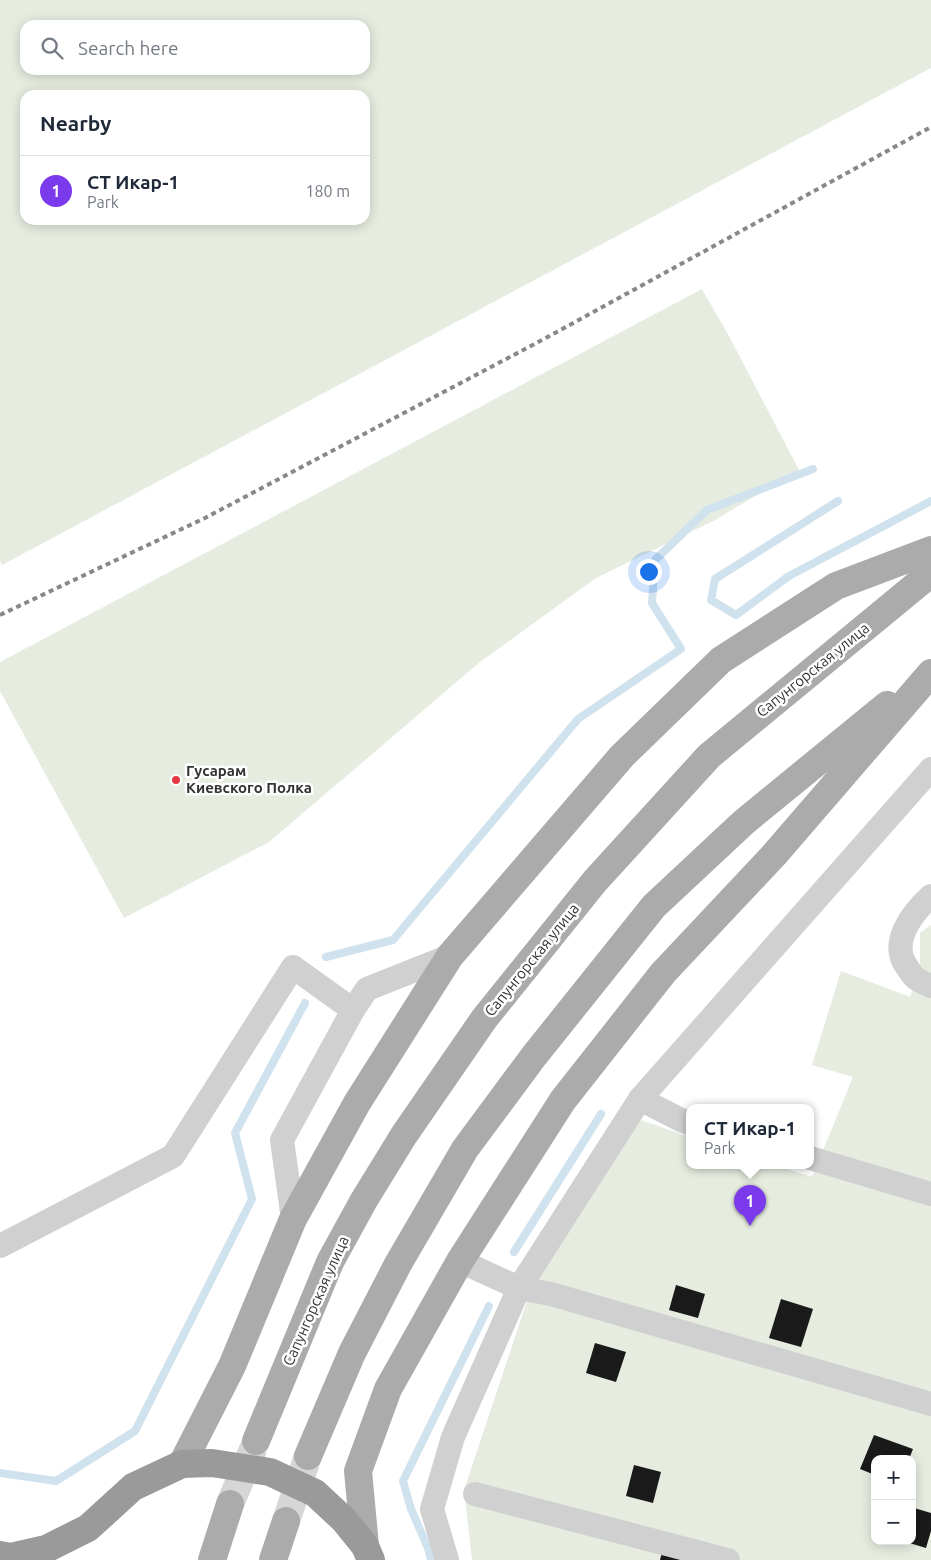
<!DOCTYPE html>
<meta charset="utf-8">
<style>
body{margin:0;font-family:Ubuntu,sans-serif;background:#f6f6f7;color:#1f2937}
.controls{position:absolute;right:15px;bottom:15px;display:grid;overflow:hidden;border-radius:10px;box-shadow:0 2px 12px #0003}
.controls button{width:45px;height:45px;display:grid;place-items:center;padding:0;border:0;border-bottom:1px solid #e0e1e3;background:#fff;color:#1f2937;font:25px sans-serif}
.you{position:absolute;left:648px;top:571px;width:18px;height:18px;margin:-12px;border:4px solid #fff;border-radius:50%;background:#1a73e8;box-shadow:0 0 0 8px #1a73e833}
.badge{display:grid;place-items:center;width:32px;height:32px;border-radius:50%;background:#7c3aed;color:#fff;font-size:16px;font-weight:700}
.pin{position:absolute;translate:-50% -41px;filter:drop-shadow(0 1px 2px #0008)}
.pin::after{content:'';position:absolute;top:26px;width:18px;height:15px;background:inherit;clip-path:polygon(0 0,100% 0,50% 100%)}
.popup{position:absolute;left:686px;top:1104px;width:128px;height:65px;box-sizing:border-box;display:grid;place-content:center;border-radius:10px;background:#fff;filter:drop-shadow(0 1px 4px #0005);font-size:16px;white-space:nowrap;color:#747a83}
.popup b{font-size:19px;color:#1f2937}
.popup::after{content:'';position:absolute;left:50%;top:100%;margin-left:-10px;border:10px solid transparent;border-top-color:#fff}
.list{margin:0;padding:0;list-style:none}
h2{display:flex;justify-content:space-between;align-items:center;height:65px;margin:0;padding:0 20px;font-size:21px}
h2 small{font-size:16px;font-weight:400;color:#747a83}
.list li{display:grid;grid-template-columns:32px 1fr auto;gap:15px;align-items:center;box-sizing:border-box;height:70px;padding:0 20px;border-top:1px solid #e0e1e3}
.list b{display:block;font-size:19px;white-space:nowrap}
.list p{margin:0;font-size:16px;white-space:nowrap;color:#747a83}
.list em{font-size:16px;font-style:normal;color:#747a83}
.icon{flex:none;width:28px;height:28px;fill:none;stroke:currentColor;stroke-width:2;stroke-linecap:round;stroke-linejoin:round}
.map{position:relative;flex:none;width:931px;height:1560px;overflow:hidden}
.search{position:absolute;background:#fff;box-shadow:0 2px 12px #0003;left:20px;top:20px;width:350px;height:55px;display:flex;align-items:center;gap:12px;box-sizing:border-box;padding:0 18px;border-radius:15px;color:#747a83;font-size:19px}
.panel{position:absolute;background:#fff;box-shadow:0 2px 12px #0003;left:20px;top:90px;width:350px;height:135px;border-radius:15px}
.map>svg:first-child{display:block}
.green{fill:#e6ecdf;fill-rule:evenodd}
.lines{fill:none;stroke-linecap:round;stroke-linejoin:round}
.stream{stroke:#cfe2ee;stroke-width:8}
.building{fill:#1a1a1a}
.major-tunnel{stroke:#d6d6d6;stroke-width:28;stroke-dasharray:28 14;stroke-linecap:butt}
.minor{stroke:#d0d0d0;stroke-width:24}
.major{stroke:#ababab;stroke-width:28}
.highway{stroke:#9a9a9a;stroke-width:28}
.rail{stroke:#888;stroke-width:4;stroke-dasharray:5 4;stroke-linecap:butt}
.poi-dot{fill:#e63946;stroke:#fff;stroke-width:2}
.labels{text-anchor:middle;stroke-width:5;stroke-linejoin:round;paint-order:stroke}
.street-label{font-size:15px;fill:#333;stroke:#fff}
.poi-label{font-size:15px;font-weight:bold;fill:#333;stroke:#fff;text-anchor:start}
</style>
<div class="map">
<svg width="931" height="1560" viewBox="0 0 931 1560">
<rect width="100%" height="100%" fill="#fff"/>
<g class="green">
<path d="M0 0H931V68L2 565 0 561ZM25 25H365V70H25ZM25 95H365V220H25Z"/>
<path d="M702 289 729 336 799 470 715 520 596 578 480 662 269 842 124 918 0 691V662Z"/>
<path d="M931 925V1560H472L464 1490 536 1274 641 1120 690 1137V1165H774L812 1177 853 1077 812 1065 841 971 910 997 920 968V933ZM875 1459H912V1541H875Z"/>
</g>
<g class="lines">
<g class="stream">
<path d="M838 501 715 579 711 600 736 615 789 576 931 501"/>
<path d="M326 957 393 940 578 719 681 649 652 603 655 560 707 510 813 469"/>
<path d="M514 1252 601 1114"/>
<path d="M0 1473 56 1481 135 1431 252 1199 235 1133 305 1003"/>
<path d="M431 1560 428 1548 411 1509 403 1481 489 1306"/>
</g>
</g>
<g class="building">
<path d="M676 1285 705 1294 698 1318 669 1310Z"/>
<path d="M781 1299 813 1309 801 1347 769 1338Z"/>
<path d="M595 1343 626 1352 616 1382 586 1373Z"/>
<path d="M874 1435 913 1449 909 1459H875V1475L860 1469Z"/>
<path d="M634 1465 661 1472 653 1503 626 1496Z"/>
<path d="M914 1508 931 1513V1531L926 1548 906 1542 912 1541V1515Z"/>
<path d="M663 1548 699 1560H660Z"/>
</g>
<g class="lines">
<g class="major-tunnel">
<path d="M230 1504 254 1447"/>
<path d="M286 1521 308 1456"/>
</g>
<g class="minor">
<path d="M931 896C912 913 889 943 907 967 910 971 913 977 917 979 921 982 926 984 931 986"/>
<path d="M640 1099 681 1120 690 1123"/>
<path d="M810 1158 931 1194"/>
<path d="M293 1219 282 1140 353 1010 367 989 450 956"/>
<path d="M0 1246 173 1156 293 967 353 1010"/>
<path d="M460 1261 519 1288 551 1294 931 1404"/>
<path d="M475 1494 728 1560"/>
<path d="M447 1560 432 1509 453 1437 519 1288 640 1099 931 769"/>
</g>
<g class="major">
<path d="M256 1441 330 1262 364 1200 404 1135 484 1019 595 881 709 756 931 573"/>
<path d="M308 1456 352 1353 398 1264 465 1149 534 1056 654 906 744 822 887 705"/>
<path d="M182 1464 232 1366 293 1219 357 1103 450 956 622 756 721 660 836 586 931 550"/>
<path d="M365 1546 358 1471 388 1389 460 1261 563 1100 663 973 774 855 931 673"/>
<path d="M212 1560 230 1504"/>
<path d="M273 1560 286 1521"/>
</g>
<path class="highway" d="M0 1555 11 1557 46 1549 88 1528 133 1487 182 1464 212 1463 270 1472 315 1493 344 1520 365 1546 371 1560"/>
<path class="rail" d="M0 615 205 518 544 339 931 127"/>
</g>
<circle class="poi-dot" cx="176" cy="780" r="5"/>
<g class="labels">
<g class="street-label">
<text transform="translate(813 670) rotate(-39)" y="5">Сапунгорская улица</text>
<text transform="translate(532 960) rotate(-51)" y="5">Сапунгорская улица</text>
<text transform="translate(316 1301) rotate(-66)" y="5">Сапунгорская улица</text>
</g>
<g class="poi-label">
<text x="186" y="776">Гусарам<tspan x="186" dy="17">Киевского Полка</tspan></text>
</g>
</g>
</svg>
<div class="controls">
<button>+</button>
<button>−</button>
</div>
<div class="you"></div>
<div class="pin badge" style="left:750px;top:1226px">1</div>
<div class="popup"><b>СТ Икар-1</b>Park</div>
<div class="search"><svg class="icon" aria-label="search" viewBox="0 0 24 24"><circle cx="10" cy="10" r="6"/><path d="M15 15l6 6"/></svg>Search here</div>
<section class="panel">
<h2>Nearby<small></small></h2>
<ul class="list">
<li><span class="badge">1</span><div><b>СТ Икар-1</b><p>Park</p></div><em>180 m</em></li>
</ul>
</section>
</div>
